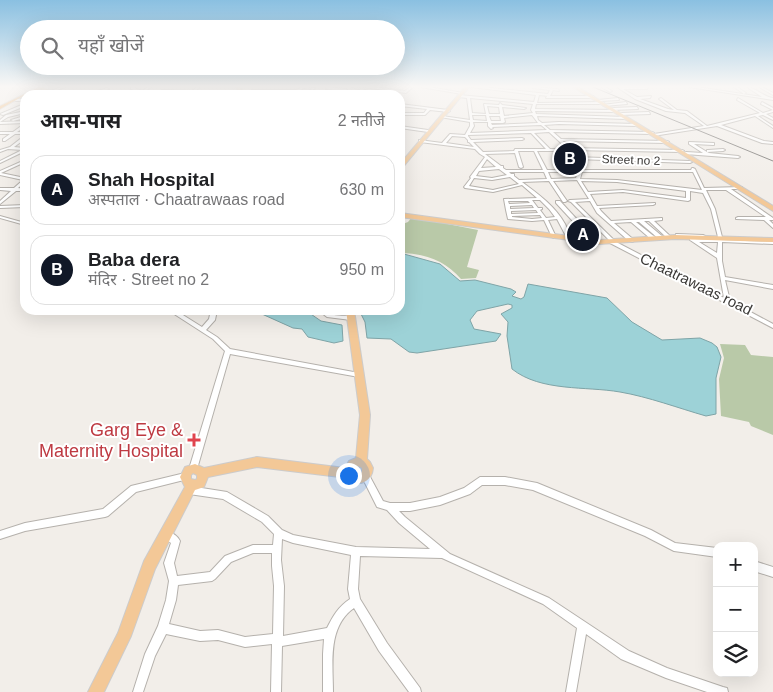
<!DOCTYPE html>
<html lang="hi">
<meta charset="utf-8">
<style>
body{margin:0;font-family:Arial,"Noto Sans Devanagari",sans-serif;background:#f6f6f6;color:#202124}
.controls{position:absolute;right:15px;bottom:15px;display:grid;overflow:hidden;border-radius:10px;box-shadow:0 5px 20px #0002}
.controls button{width:45px;height:45px;display:grid;place-items:center;padding:0;border:0;border-bottom:1px solid #e0e0e0;background:#fff;color:#202124;font:25px sans-serif}
.you{position:absolute;left:348px;top:475px;width:18px;height:18px;margin:-12px;border:4px solid #fff;border-radius:50%;background:#1a73e8;box-shadow:0 0 0 8px #1a73e833}
.badge{display:grid;place-items:center;width:32px;height:32px;border-radius:50%;background:#111827;color:#fff;font-size:16px;font-weight:700}
.pin{position:absolute;translate:-50% -50%;border:2px solid #fff;box-shadow:0 1px 5px #0006}
.list{margin:0;padding:0;list-style:none}
h2{display:flex;justify-content:space-between;align-items:center;height:65px;margin:0;padding:0 20px;font-size:21px}
h2 small{font-size:16px;font-weight:400;color:#757577}
.list li{display:grid;grid-template-columns:32px 1fr auto;gap:15px;align-items:center;box-sizing:border-box;height:70px;margin:0 10px 10px;padding:0 10px;border:1px solid #e0e0e0;border-radius:15px}
.list b{display:block;font-size:19px;white-space:nowrap}
.list p{margin:0;font-size:16px;white-space:nowrap;color:#757577}
.list em{font-size:16px;font-style:normal;color:#757577}
.icon{flex:none;width:28px;height:28px;fill:none;stroke:currentColor;stroke-width:2;stroke-linecap:round;stroke-linejoin:round}
.map{position:relative;flex:none;width:773px;height:692px;overflow:hidden}
.search{position:absolute;background:#fff;box-shadow:0 5px 20px #0002;left:20px;top:20px;width:385px;height:55px;display:flex;align-items:center;gap:12px;box-sizing:border-box;padding:0 18px;border-radius:28px;color:#757577;font-size:19px}
.panel{position:absolute;background:#fff;box-shadow:0 5px 20px #0002;left:20px;top:90px;width:385px;height:225px;border-radius:15px}
.map>svg:first-child{display:block}
.green{fill:#b9c9a8}
.water{fill:#9dd2d7;stroke:#7fa4a7}
.lines{fill:none;stroke-linecap:round;stroke-linejoin:round}
.minor-casing{stroke:#b5b1ac;stroke-width:2}
.major-casing{stroke:#cccbcb;stroke-width:2}
.highway-casing{stroke:#cccbcb;stroke-width:2}
.minor{fill:#fff;fill-rule:evenodd}
.major{fill:#f3c897;fill-rule:evenodd}
.highway{fill:#eba451;fill-rule:evenodd}
.rail{stroke:#797673;stroke-width:1}
.health-dot{fill:#e0444e;stroke:#fff;stroke-width:2}
.labels{text-anchor:middle;stroke-width:4;stroke-linejoin:round;paint-order:stroke}
.far-street-label{font-size:12px;fill:#3a3836;stroke:#fff}
.street-label{font-size:15px;fill:#3a3836;stroke:#fff}
.near-health-label{font-size:18px;fill:#be3a42;stroke:#fff;text-anchor:end}
</style>
<div class="map">
<svg width="773" height="692" viewBox="0 0 773 692">
<rect width="100%" height="100%" fill="#f2eee9"/>
<g class="green">
<path d="M412 217 478 230 467 267 479 270 476 278 461 279C446 261 424 253 400 253V225L408 222Z"/>
<path d="M720 344 745 345 751 355 773 357V435L751 426 749 422 721 416 719 379 724 358Z"/>
</g>
<g class="water">
<path d="M404 254 440 264 460 281 475 280 511 289 516 292 512 296 521 299 524 297 528 284 607 298 632 322 662 340 700 338 712 343 717 347 721 357 716 378V414L706 416C678 408 649 397 620 392 586 386 541 392 512 369L507 336 508 322 501 314 512 308V305L508 304 477 311 470 320 474 329 501 334 496 341 417 353 409 352 391 339 367 338 365 322 359 310H400V255Z"/>
<path d="M253 310H305L321 321 342 325 343 341 334 343 308 337 302 329 293 328Z"/>
</g>
<g class="lines">
<g class="minor-casing">
<g id="minor">
<path d="M61 87H65L50 93 48 92Z"/>
<path d="M131 87H135L134 88 142 91 148 87H151L144 92 158 93 147 94 148 95 142 94 140 95 139 94 140 93 131 89Z"/>
<path d="M197 87H200L193 93 161 91 162 90 192 91Z"/>
<path d="M299 87 315 88 308 94 307 93 312 89 304 88 297 92H252L251 91 252 90H296L301 88Z"/>
<path d="M327 87 346 89 347 90 339 95 320 93 321 91 339 93 343 91 326 89Z"/>
<path d="M352 87 360 88 359 89Z"/>
<path d="M363 87H373L405 91 410 87H413L406 93Z"/>
<path d="M421 87H429L463 93 462 94Z"/>
<path d="M471 87H482L548 94 550 90 533 88 534 87 558 89 559 91 553 90 550 96 539 95 537 103 603 102 604 103 603 104H536L535 109 616 110 618 111 616 112 535 111 536 114 626 117 628 118 626 119 537 116 538 120 542 123 559 122 637 124 639 125 637 126 559 124 544 125 550 130 652 132 654 133 652 134 553 132 561 139 667 141 669 142 667 143 563 141 568 148 682 150 684 151 682 152 569 150 574 157 690 161 692 162 690 163 576 159 583 170H691L692 168H693L695 169 704 188 742 187V189H731L773 218V220H769L773 224V228L764 220 736 219V218L738 217H766L726 190H706L715 209 722 237 720 238 718 237 711 209 703 193 690 191V200L688 201 623 192 590 194 597 206 655 203V204L653 205 599 208 601 211 611 221 662 218V220L654 221 670 236V237H666L649 221H644L663 237V239H659L639 222H636L656 238V240H652L631 222 614 223 634 240V241L632 242H630L597 213 590 201 575 202 616 242 724 298 717 258 690 240V238L695 239 773 242V244L722 242V261L725 277 773 285V289L725 280 730 301 773 324V328L610 243V241L571 202 568 201 570 200 589 199 577 180 553 181 567 201 565 202H563L549 181 522 182C538 194 555 206 565 224 567 228 569 233 571 238L569 239 567 238 557 219 548 220 556 237 554 238 552 237 544 220 532 221 508 219 506 210 504 199 537 198 522 185 493 192 465 188 464 187 471 178 470 177 485 157 480 154 475 149 420 142H419V140L442 143 450 134 465 135 470 126V122L440 117 442 116 470 120 467 98 459 97V95L534 102 536 95ZM470 98 533 104 531 110 533 113 504 116 502 107 524 109 526 108 502 105 500 103 499 105 484 104 486 114 472 113ZM487 106 499 107 500 114H489ZM472 115H486L487 121 473 120ZM532 115 538 123 492 125 491 123H503L505 122 504 118ZM489 116H500L501 121H491ZM473 122H488V126L491 129 493 128 492 127 541 125 547 130 470 133 474 126ZM549 132 561 143 564 149H550L534 133ZM531 133 546 149H515L514 151 483 152 473 142 522 140 524 139 522 138 471 140 468 136V135ZM452 136 465 137 468 140V142H469L474 147 446 143ZM518 151H534L543 170H506L503 168V166H501L485 154 515 153 519 167 521 168 523 167ZM537 151H566L579 170H547ZM487 159 496 167 481 168ZM499 169 507 175 492 178 476 176 479 171ZM509 172H544L547 179 519 180 514 176V174H511ZM548 172H578L576 178 551 179ZM582 172H693L702 190 617 180 580 179ZM510 177 519 184 493 190 469 186 474 178 492 180ZM581 181 617 182 686 191V198L623 190 588 192ZM532 200H540L549 209 555 217 546 218 540 210 542 209V208H538ZM508 201H528L530 203 509 204ZM532 205 534 208 510 209V206ZM536 210 538 213 511 214V211ZM540 215 542 218 532 219 512 217V216ZM699 242H718L717 253Z"/>
<path d="M601 87H605L612 91 610 92Z"/>
<path d="M617 87H648L647 89H623L637 97 651 96 650 98 640 99 668 109 674 110 659 99 661 98 677 110 687 111 707 126 760 113 737 100 738 98 763 113 773 110V112L766 114 773 118V120L763 115 758 116 773 126V128L755 116 721 125 764 141 773 142V144L762 143 717 126 653 136V134H654L704 126 685 113 666 111 635 99Z"/>
<path d="M689 87H697L762 97 747 87C756 88 764 97 773 98V100Z"/>
<path d="M734 87H737L746 93 744 94Z"/>
<path d="M759 87H762L773 93V95Z"/>
<path d="M107 88 109 89 90 95H86Z"/>
<path d="M365 90 367 91 363 95H360Z"/>
<path d="M117 92 125 94V95L116 94Z"/>
<path d="M226 93 228 95H225V94Z"/>
<path d="M547 96H593L594 97 593 98H546Z"/>
<path d="M618 98 619 100 599 101 598 100Z"/>
<path d="M15 99H25V101H14Z"/>
<path d="M626 102 627 104 604 106 603 105Z"/>
<path d="M762 102 773 108V110L761 104Z"/>
<path d="M24 104H25V106L3 115 0 114Z"/>
<path d="M400 104 448 110 450 111 448 112 430 110 425 115H400V113H424L427 109 400 106Z"/>
<path d="M637 107 638 109 611 110 609 109 611 108Z"/>
<path d="M25 111V113L8 117 0 122V120L6 115Z"/>
<path d="M649 112 650 114 620 115 618 114 620 113Z"/>
<path d="M24 116H25V118L13 121 11 120Z"/>
<path d="M25 121V123L0 124V122Z"/>
<path d="M24 124H25V127L17 132H25V134H15L5 141H3V139L10 134H0V132H13Z"/>
<path d="M400 126 428 130 430 131 428 132 400 128Z"/>
<path d="M24 136H25V139L14 147 25 148V151L0 163V161L22 150 8 149 0 152V150L10 147Z"/>
<path d="M689 142 714 143V145H713L694 144 707 152V150H708L723 149 725 150 723 151 707 152 709 153 738 156 740 157 738 158 685 154 684 153 686 152 703 153 689 144Z"/>
<path d="M25 160V162L1 173 25 178V182L18 188 25 189V191H16L0 204V201L11 191 0 190V188H14L23 180 0 175V171Z"/>
<path d="M556 201H560L596 240V242H592L556 203Z"/>
<path d="M25 205V207L0 208V206Z"/>
<path d="M0 216 25 223V225L0 218Z"/>
<path d="M676 234 703 235 705 236 703 237 678 236H676Z"/>
<path d="M168 310H175L202 327 209 319 211 310H217L215 320 206 330 217 337 230 349 359 373H361L362 375 361 377H359L230 354 197 469 196 471 193 472 190 471 189 469 225 351 213 339Z"/>
<path d="M318 310C324 310 325 311 330 314 337 317 347 314 354 318L351 320 327 317Z"/>
<path d="M365 472 368 473 383 501 390 503H410L440 497 464 488 480 477H505L537 483 651 530 675 543 717 548V557L674 551 645 536 533 490 505 485H482L470 494 440 505 410 511H399L405 517 450 554 549 598 629 651 667 668 723 687 727 688 728 692H707L666 678 621 659 586 634 576 692H566L577 628 543 604 442 558 360 556 358 589 360 599 387 643 420 688 421 692H409L379 651 354 608C327 627 333 664 333 692H323V654L324 639 282 646 281 692H271L272 644 245 647 218 640 200 641 166 634 155 656 143 692H133L145 654 158 626 166 600 169 581 164 563 171 543 163 537 162 534 163 531 166 530C171 532 178 536 180 541L174 563 177 576 210 572 225 556 253 545H273L274 534 262 522 223 499 189 494 186 493 185 490 186 487 189 486 227 492 268 516 282 530 293 535 356 547 430 549 399 523 387 510 377 507 361 475 362 473ZM282 539 293 543 351 555 348 589 350 599C338 607 333 616 327 628L283 636 284 586 281 560ZM253 553H272V566L274 586 273 634 245 637 218 630 200 631 169 624 176 600 178 585 212 581 215 579 231 562Z"/>
<path d="M185 473 188 475 189 477 188 479 136 492 108 516 105 517 25 531 0 539V531L25 523 103 509 131 486Z"/>
<path d="M754 561 773 567V577L754 571Z"/>
</g>
</g>
<g class="major-casing">
<g id="major">
<path d="M40 87H42L60 95H55L40 89Z"/>
<path d="M235 87H239L247 95H243Z"/>
<path d="M465 87H469L402 168 400 169V164Z"/>
<path d="M573 87H578L773 206V211Z"/>
<path d="M400 213 599 240 675 235 773 238V242L675 239 599 244 400 217Z"/>
<path d="M346 310H354L370 415 367 459 370 462 373 468C372 482 358 488 348 478L257 467 208 477 204 487 195 490 155 569 131 636 104 692H88L118 633 144 561 185 487 180 477 185 467 195 464 204 468 257 457 345 468 349 461 356 458 360 415ZM358 466 362 468V472L360 473 356 472V468ZM193 473 197 475V479L195 480 191 479V475Z"/>
</g>
</g>
<g class="highway-casing">
<path id="highway" d="M39 87 43 88 25 95 0 109V106Z"/>
</g>
<use href="#minor" class="minor"/>
<use href="#major" class="major"/>
<use href="#highway" class="highway"/>
<path class="rail" d="M593 87 773 161"/>
</g>
<linearGradient id="sky" x2="0" y2="1"><stop stop-color="#8ac0e1"/><stop offset="0.47" stop-color="#f9f7f5"/><stop offset="1" stop-color="#f9f7f5" stop-opacity="0"/></linearGradient>
<rect width="773" height="184" fill="url(#sky)"/>
<path class="health-dot" d="M191.5 432.5h5v5h5v5h-5v5h-5v-5h-5v-5h5z"/>
<g class="labels">
<g class="far-street-label">
<text transform="translate(631 160) rotate(2)" y="4">Street no 2</text>
</g>
<g class="street-label">
<text transform="translate(696 284) rotate(26)" y="5">Chaatrawaas road</text>
</g>
<g class="near-health-label">
<text x="183" y="436">Garg Eye &amp;<tspan x="183" dy="21">Maternity Hospital</tspan></text>
</g>
</g>
</svg>
<div class="controls">
<button>+</button>
<button>−</button>
<button><svg class="icon" aria-label="layers" viewBox="0 0 24 24"><path d="M12 4l9 5-9 5-9-5zM3 14l9 5 9-5"/></svg></button>
</div>
<div class="you"></div>
<div class="pin badge" style="left:583px;top:235px">A</div>
<div class="pin badge" style="left:570px;top:159px">B</div>
<div class="search"><svg class="icon" aria-label="search" viewBox="0 0 24 24"><circle cx="10" cy="10" r="6"/><path d="M15 15l6 6"/></svg>यहाँ खोजें</div>
<section class="panel">
<h2>आस-पास<small>2 नतीजे</small></h2>
<ul class="list">
<li><span class="badge">A</span><div><b>Shah Hospital</b><p>अस्पताल · Chaatrawaas road</p></div><em>630 m</em></li>
<li><span class="badge">B</span><div><b>Baba dera</b><p>मंदिर · Street no 2</p></div><em>950 m</em></li>
</ul>
</section>
</div>
